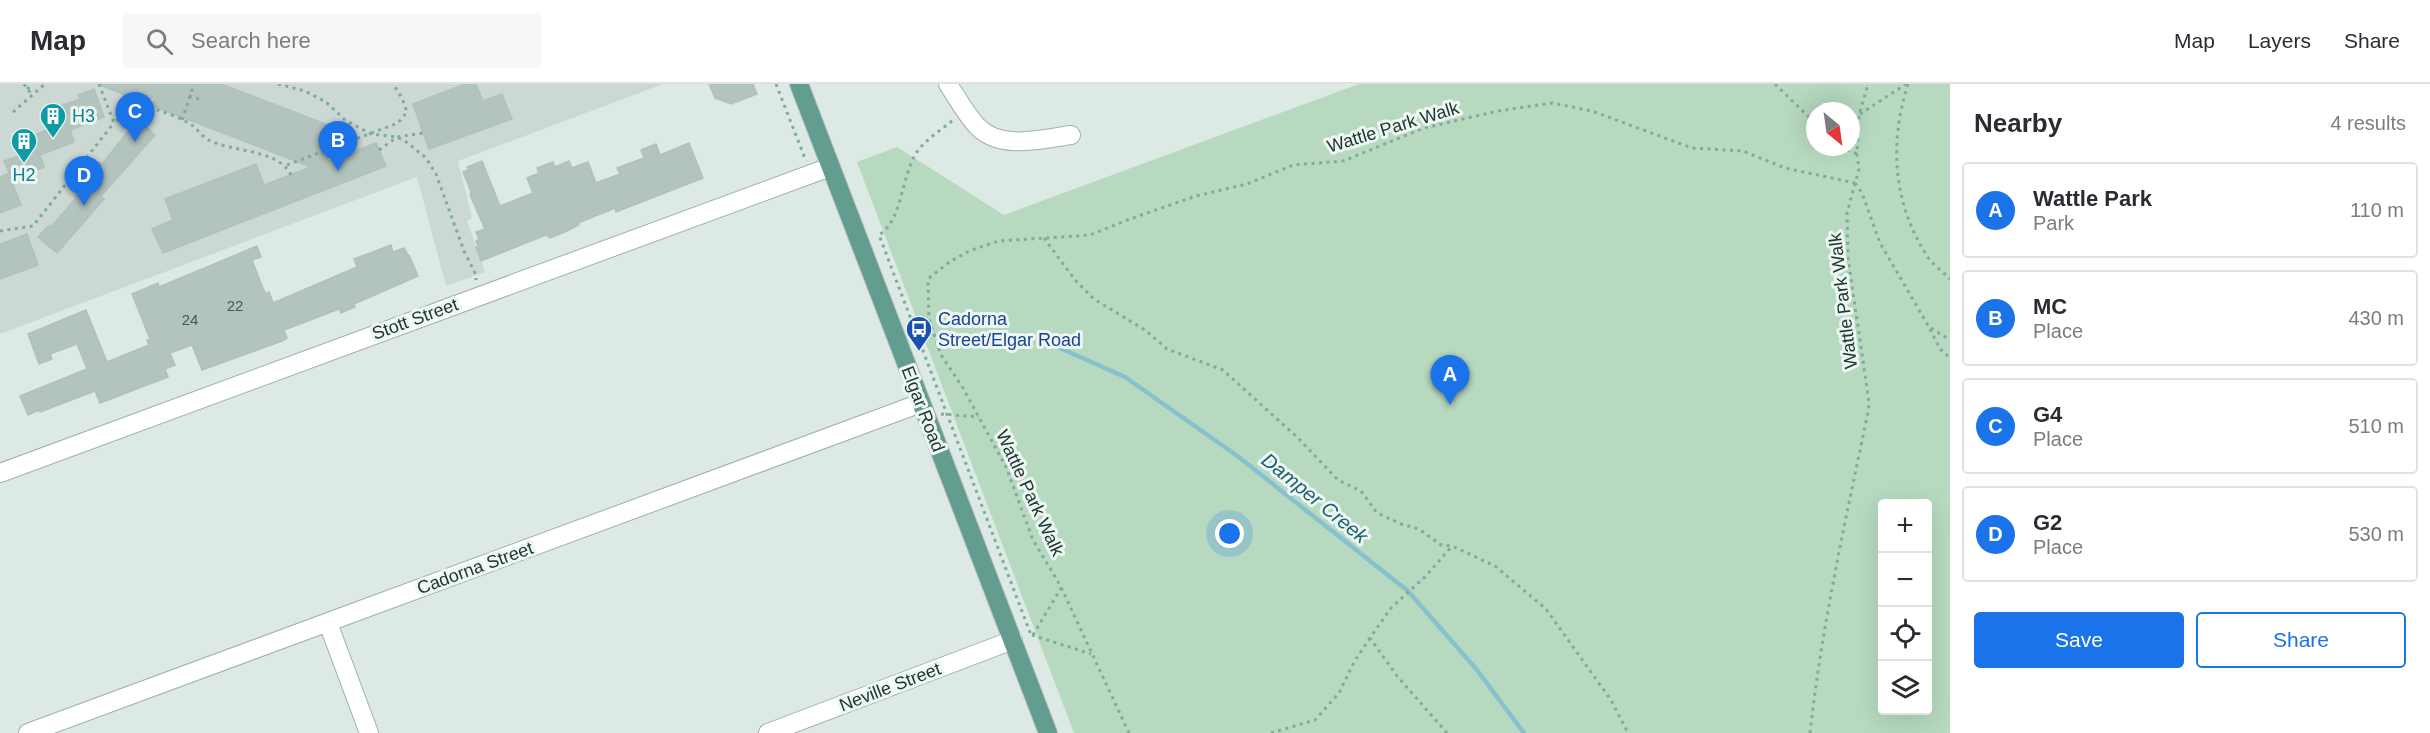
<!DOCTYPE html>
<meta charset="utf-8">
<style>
body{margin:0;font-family:Helvetica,sans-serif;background:#f7f7f7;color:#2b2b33}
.controls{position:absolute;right:18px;bottom:18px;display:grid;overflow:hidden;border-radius:6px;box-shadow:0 6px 24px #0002}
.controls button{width:54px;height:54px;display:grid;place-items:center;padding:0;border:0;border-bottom:2px solid #e1e1e2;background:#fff;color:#2b2b33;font:30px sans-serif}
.compass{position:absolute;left:1806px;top:18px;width:54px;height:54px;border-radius:50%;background:#fff;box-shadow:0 6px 24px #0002;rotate:151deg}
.you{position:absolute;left:1230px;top:450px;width:21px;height:21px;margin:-15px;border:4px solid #fff;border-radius:50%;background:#1a73e8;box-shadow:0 0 0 9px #1a73e833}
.badge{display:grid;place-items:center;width:39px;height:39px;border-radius:50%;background:#1a73e8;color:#fff;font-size:20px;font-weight:700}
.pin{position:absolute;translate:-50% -50px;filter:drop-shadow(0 2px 3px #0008)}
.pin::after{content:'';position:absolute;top:32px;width:21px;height:18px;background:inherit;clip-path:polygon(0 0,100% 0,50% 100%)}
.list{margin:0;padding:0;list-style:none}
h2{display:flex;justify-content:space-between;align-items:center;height:78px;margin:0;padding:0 24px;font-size:26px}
h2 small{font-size:20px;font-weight:400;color:#7c7c81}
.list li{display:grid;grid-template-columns:39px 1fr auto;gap:18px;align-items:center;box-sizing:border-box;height:96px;margin:0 12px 12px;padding:0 12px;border:2px solid #e1e1e2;border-radius:6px}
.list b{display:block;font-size:22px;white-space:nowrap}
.list p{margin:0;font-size:20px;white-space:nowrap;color:#7c7c81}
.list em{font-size:20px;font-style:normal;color:#7c7c81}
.actions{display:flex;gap:12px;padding:18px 24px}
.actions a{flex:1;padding:14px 0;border:2px solid #1a73e8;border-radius:6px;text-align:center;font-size:21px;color:#1a73e8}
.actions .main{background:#1a73e8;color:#fff}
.icon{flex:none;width:33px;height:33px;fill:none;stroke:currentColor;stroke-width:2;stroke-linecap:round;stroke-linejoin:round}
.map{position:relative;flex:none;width:1950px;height:649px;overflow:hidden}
header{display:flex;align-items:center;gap:36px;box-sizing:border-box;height:84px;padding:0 30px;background:#fff;border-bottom:2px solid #e1e1e2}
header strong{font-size:28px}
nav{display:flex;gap:33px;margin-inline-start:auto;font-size:21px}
.search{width:420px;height:54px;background:#f7f7f7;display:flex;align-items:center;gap:15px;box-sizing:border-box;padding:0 21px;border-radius:6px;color:#7c7c81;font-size:22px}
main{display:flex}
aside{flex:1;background:#fff}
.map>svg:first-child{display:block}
.built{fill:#ccd8d3}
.green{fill:#b7d9c0;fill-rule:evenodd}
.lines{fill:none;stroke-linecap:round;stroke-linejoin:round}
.stream{stroke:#86c1cd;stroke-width:4.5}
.building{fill:#b3c3bd;stroke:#b0c2bb;stroke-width:1.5}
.minor-casing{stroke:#a1b0ab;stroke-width:20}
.major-casing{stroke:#bcc3c1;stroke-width:20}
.path{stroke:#7fab9e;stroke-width:3;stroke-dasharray:3 4.5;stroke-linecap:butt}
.minor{stroke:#fff;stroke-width:18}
.major{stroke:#639d8f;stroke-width:18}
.labels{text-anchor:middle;stroke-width:6;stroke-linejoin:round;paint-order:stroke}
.number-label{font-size:15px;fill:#455a54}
.culture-label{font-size:18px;fill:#0d838f;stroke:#edf6f2;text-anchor:start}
.street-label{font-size:18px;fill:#203731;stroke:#edf6f2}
.transit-label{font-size:18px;fill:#164399;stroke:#edf6f2;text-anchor:start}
.water-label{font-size:20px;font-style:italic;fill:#1d6170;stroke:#edf6f2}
</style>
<header>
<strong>Map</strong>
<div class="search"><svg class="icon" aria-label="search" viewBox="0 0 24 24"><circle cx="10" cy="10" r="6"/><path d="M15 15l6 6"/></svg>Search here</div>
<nav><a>Map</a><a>Layers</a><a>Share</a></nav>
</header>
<main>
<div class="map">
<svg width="1950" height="649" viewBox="0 0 1950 649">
<rect width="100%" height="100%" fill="#dde9e4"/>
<path class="built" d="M0 0H663L458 77 472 134 467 137 485 188 446 202 417 93 0 250Z"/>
<path class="green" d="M1359 0H1950V649H1074L857 78 897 63 1004 131ZM1815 27H1851V63H1815ZM1882 420H1928V626H1882Z"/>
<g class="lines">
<path class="stream" d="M1042 256 1125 293 1236 371 1408 507 1477 586 1524 649"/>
</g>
<g class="building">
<path d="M98 0H221L341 46 326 78 376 59 386 82 163 169 152 145 173 136 165 115 256 80 264 101 311 83 150 21 159 11 142 18Z"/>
<path d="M465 0H476L483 17 502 10 512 35 429 65 413 20Z"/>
<path d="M709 0H753L757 10 731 20 715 14Z"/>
<path d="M94 5 104 33 70 46 74 58 40 71 44 83 12 96 10 93 21 121 0 129V93L9 89 4 77 24 70 22 65 35 60 32 52 54 43 52 38 64 32 60 22 80 15 78 11Z"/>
<path d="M138 35 155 51 101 112 104 115 57 169 38 153 49 141 51 143 77 113 75 112 92 92 89 90 100 78 102 80Z"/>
<path d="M689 59 703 94 616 128 615 124 578 139 579 141 565 148 550 154 546 151 481 177 476 163 478 162 476 157 479 155 476 148 485 145 470 111 471 108 463 88 469 86 467 83 482 77 500 122 533 109 527 94 539 89 537 84 553 78 555 83 569 77 572 84 588 78 596 99 620 90 617 84 644 74 641 66 656 60 660 71Z"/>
<path d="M27 150 38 181 0 195V160Z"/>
<path d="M391 161 393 168 404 164 408 171H409L418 192 354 220 355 223 341 229 339 225 284 246 287 254 282 257 202 286 192 261 170 269 175 281 165 285 168 293 100 319 95 307 40 328 39 326 28 331 20 312 87 285 77 260 50 270 52 275 39 280 28 250 86 226 107 278 149 261 147 256 150 255 132 210 158 199 159 203 257 162 261 173 252 176 262 202 266 210 269 208 273 219 357 183 354 175Z"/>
</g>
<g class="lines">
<g class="minor-casing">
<g id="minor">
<path d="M948 0C957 14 966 30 977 42 1000 67 1042 55 1071 51"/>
<path d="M0 389 830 83"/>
<path d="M328 539 369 649"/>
<path d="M28 649 921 319"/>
<path d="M768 649 1013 556"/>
</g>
</g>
<g class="major-casing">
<path id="major" d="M799 0 1048 649"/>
</g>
<g class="path">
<path d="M24 0 32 11"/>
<path d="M99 0 114 39C122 32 134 20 146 23 157 25 185 35 193 42 198 46 202 52 207 55 231 69 278 64 291 91"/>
<path d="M278 0 305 7 326 18 345 36 371 50 397 53 408 59 426 74 436 90 464 167 476 191V196"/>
<path d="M776 0 806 77"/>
<path d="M1775 0 1815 39"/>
<path d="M1908 0C1889 60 1893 119 1927 172 1933 181 1943 188 1950 195"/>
<path d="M27 5 33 0"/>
<path d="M189 12 202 16"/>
<path d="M13 28 45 0"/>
<path d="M1860 30 1906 0"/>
<path d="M182 36 194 0"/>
<path d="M952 37C941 46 925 56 917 68 901 91 903 136 879 151L1031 551"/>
<path d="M1840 63 1857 70"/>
<path d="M379 66 397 53 423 49"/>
<path d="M287 81 398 39 407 28 402 14 393 0"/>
<path d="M1855 99 1862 109 1880 159 1929 243 1940 265 1950 274"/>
<path d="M0 147 33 142 113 40"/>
<path d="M1044 154 1075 196 1094 215 1145 246 1167 265 1223 286 1298 354 1338 396 1361 407 1377 429 1401 440 1419 445 1441 461 1452 462 1495 482 1546 525 1611 616 1628 649"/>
<path d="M1931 244 1950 256"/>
<path d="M941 330 979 333"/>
<path d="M1032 551 1091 570"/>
<path d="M1033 551 1061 504"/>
<path d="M1129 649 1060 501 1033 456 1006 383 963 304 941 271 929 235 928 195 948 179 969 167 999 157 1090 151 1130 135 1196 112 1247 100 1293 81 1343 77 1424 44 1498 27 1552 19 1592 27 1692 64 1743 67 1785 84 1855 99"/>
<path d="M1271 649 1315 636 1339 609 1354 578 1370 554"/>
<path d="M1447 649 1397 592 1370 554 1391 524 1426 492 1452 462"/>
<path d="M1810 649C1822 540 1846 434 1868 328L1869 318 1848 174 1847 129 1859 85 1857 70 1859 31 1868 0"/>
</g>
<use href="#minor" class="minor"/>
<use href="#major" class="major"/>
</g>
<defs>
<g id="building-pin" transform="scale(1.35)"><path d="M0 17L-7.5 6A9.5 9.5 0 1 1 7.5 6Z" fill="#0f9aa8" stroke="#edf6f2"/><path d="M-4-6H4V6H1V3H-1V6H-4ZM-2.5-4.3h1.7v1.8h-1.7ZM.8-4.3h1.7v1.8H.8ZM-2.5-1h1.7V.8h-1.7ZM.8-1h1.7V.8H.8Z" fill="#fff"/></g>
<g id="bus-pin" transform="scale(1.35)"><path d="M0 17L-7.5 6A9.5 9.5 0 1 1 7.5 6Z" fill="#1a4fb4" stroke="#edf6f2"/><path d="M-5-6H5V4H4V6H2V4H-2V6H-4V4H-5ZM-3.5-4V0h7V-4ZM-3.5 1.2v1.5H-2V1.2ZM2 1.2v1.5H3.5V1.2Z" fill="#fff"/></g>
</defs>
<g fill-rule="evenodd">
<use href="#building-pin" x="53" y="32"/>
<use href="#building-pin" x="24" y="57"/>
<use href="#bus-pin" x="919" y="245"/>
</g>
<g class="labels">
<g class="number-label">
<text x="235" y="227">22</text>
<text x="190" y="241">24</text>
</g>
<g class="culture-label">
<text x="72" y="38">H3</text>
<text x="24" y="97" text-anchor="middle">H2</text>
</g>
<g class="street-label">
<text transform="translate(1393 43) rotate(-17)" y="6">Wattle Park Walk</text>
<text transform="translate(1843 217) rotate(-97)" y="6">Wattle Park Walk</text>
<text transform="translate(415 235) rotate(-20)" y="6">Stott Street</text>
<text transform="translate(923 325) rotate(69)" y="6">Elgar Road</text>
<text transform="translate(1030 409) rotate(65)" y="6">Wattle Park Walk</text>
<text transform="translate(475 484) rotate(-20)" y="6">Cadorna Street</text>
<text transform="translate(890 603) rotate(-21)" y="6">Neville Street</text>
</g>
<g class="transit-label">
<text x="938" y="241">Cadorna<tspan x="938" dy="21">Street/Elgar Road</tspan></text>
</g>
<g class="water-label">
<text transform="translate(1315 414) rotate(39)" y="7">Damper Creek</text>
</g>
</g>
</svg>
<div class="controls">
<button>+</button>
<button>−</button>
<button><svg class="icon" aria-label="locate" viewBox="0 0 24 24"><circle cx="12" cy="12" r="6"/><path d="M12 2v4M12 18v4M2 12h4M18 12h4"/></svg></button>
<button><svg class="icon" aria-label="layers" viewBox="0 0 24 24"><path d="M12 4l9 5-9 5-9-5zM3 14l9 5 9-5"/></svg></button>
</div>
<svg class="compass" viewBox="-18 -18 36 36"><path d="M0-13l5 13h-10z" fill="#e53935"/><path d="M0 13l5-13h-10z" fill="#7c7c81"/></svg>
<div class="you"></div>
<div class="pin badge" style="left:1450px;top:321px">A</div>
<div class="pin badge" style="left:338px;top:87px">B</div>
<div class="pin badge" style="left:135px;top:58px">C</div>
<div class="pin badge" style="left:84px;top:122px">D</div>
</div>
<aside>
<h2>Nearby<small>4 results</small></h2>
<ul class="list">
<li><span class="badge">A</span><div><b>Wattle Park</b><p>Park</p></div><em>110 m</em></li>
<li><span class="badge">B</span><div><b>MC</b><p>Place</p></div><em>430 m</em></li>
<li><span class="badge">C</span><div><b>G4</b><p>Place</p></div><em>510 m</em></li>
<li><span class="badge">D</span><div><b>G2</b><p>Place</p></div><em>530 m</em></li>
</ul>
<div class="actions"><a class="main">Save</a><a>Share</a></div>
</aside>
</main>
